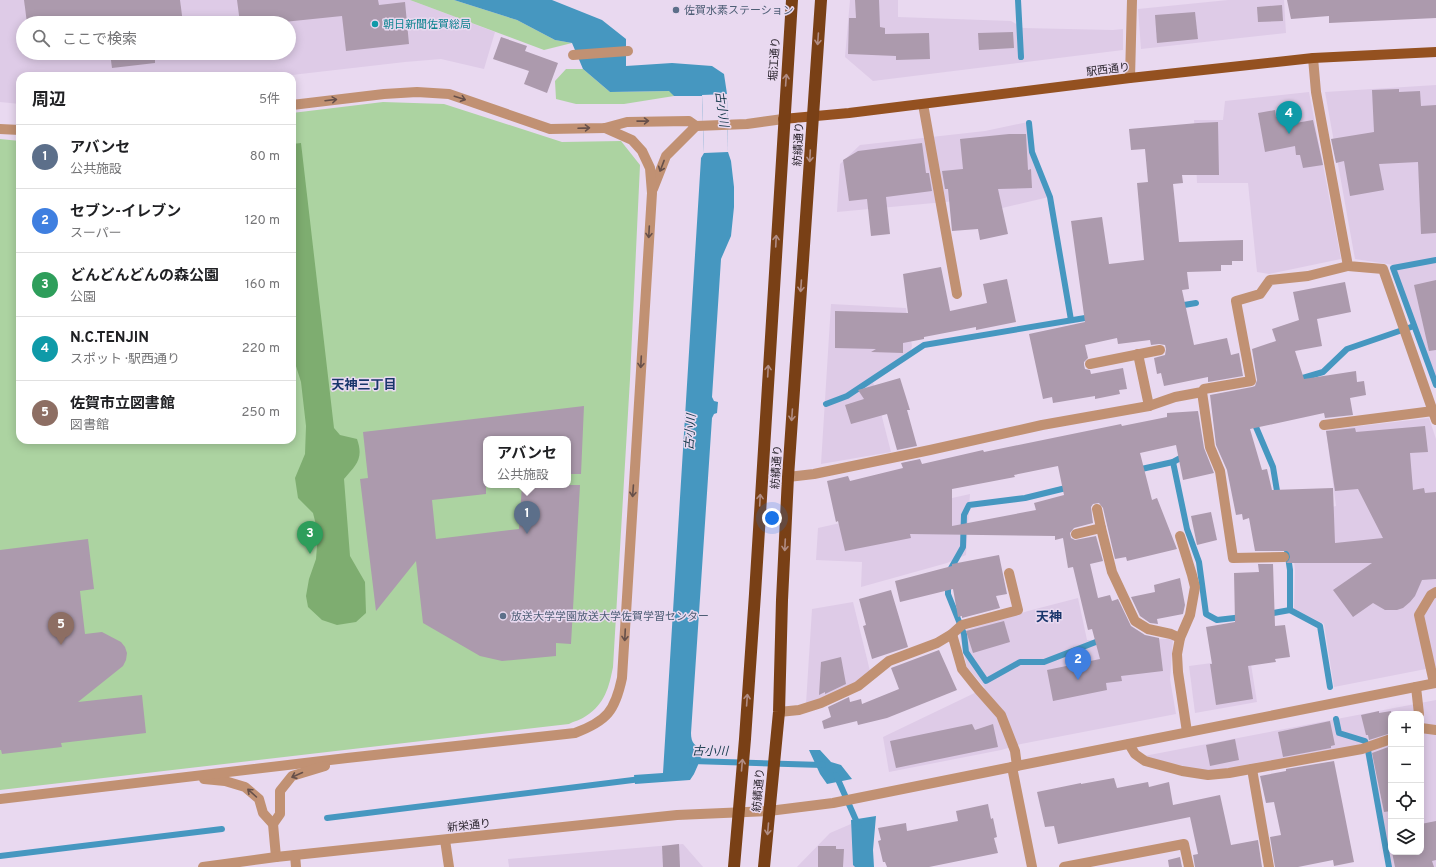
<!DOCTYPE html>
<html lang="ja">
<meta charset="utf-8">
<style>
body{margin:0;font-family:Overpass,"Noto Sans JP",sans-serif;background:#f2f2f2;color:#202124}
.controls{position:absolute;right:12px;bottom:12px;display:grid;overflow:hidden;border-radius:8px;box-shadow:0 2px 10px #0003}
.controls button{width:36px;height:36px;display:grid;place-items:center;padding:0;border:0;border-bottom:1px solid #e0e0e0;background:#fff;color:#202124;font:20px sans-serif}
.you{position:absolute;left:772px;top:518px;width:14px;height:14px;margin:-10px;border:3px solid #fff;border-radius:50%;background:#1a73e8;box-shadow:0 0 0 6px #1a73e833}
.badge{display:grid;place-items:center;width:26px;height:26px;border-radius:50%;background:#124db8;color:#fff;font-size:13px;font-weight:700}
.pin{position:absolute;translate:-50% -33px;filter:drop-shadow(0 1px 2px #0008)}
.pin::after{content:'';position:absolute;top:21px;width:14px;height:12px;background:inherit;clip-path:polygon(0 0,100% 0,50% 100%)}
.popup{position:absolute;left:483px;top:436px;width:88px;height:52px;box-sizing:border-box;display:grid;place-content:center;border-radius:8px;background:#fff;filter:drop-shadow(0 1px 3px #0005);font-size:13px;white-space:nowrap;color:#757577}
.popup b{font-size:15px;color:#202124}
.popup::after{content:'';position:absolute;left:50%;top:100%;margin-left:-8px;border:8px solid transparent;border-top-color:#fff}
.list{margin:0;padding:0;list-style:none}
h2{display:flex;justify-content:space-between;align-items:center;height:52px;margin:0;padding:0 16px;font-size:17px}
h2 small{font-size:13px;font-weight:400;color:#757577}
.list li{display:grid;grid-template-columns:26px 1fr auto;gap:12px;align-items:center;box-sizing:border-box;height:64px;padding:0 16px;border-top:1px solid #e0e0e0}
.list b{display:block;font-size:15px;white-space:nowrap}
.list p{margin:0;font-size:13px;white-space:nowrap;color:#757577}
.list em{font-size:13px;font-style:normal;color:#757577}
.icon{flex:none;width:22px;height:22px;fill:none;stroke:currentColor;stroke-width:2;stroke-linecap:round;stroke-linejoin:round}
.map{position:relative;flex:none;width:1436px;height:867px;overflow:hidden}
.search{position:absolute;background:#fff;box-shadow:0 2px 10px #0003;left:16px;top:16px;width:280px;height:44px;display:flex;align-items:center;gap:10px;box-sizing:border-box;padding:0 14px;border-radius:22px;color:#757577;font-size:15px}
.panel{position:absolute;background:#fff;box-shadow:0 2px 10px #0003;left:16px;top:72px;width:280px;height:372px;border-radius:12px}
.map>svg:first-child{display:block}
.built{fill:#decbe7;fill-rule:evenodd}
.green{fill:#acd3a1;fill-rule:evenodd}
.forest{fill:#7ead70}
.water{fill:#4697c0}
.pier{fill:#e9d9f0}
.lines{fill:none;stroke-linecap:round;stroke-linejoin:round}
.stream{stroke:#4697c0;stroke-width:6}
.building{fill:#ac9aad;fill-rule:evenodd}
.minor{stroke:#c19173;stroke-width:10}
.major{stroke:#945120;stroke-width:10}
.highway{stroke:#794016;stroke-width:12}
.oneway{stroke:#b18c83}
.oneway2{stroke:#67504a}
.service-dot{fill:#5c6f8a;stroke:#e9d9f0;stroke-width:1.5}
.culture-dot{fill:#0f9aa8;stroke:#e9d9f0;stroke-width:1.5}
.labels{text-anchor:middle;stroke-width:3;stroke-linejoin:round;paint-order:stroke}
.service-label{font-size:11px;fill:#4e5e75;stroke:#e9d9f0;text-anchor:start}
.culture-label{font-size:11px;fill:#0d838f;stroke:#e9d9f0;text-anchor:start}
.street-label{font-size:11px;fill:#2b252e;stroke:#e9d9f0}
.water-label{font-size:12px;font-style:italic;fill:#163a4c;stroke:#e9d9f0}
.quarter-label{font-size:13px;font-weight:bold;fill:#19366b;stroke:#e9d9f0}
</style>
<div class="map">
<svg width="1436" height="867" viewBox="0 0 1436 867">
<rect width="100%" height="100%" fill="#e9d9f0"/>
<g class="built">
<path d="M0 0H410L495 32 484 69 441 59 405 62 283 76H20V104L0 102ZM23 23H289V53H23Z"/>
<path d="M850 0H898V17L1011 21 1023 28 1113 30 1123 29V50L873 81 845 57Z"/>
<path d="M1228 0H1284L1286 33 1141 49 1138 9Z"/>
<path d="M1436 85V382L1394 265 1355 259 1325 92Z"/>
<path d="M1309 92 1341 259 1269 274 1257 272 1248 183H1197L1194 120H1223L1225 101Z"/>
<path d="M1028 122 1031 152 1049 197 981 213 977 199 837 212 840 164 860 145 985 131Z"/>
<path d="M831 304 906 308 912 346 908 359 873 382 891 452 821 464Z"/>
<path d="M1429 418 1436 439V667L1334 687 1324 624 1294 609 1295 571 1290 517 1336 506 1326 430Z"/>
<path d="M970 494 966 555 947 563 861 587 862 562 816 560 818 528Z"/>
<path d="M1078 598 1087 640 1173 639 1170 679 1176 714 1021 744 1001 750 889 772 883 737 985 688 967 667 959 632 1028 611Z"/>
<path d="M853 602 870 671 856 684 806 704 812 609Z"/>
<path d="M1250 658 1257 702 1195 713 1189 666Z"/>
<path d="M1436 700V867H1389L1365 753 1230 773 1191 770 1144 756ZM1391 714H1421V852H1391Z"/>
<path d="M851 824 853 865 855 867H797L830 833Z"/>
<path d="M683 844 703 867H509L508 859Z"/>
</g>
<g class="green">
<path d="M410 0H454L517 20 555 40 572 43 544 50Z"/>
<path d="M566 69H583L610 92 670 91 674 96 624 104H576L556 99 555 81Z"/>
<path d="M383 102 444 104 562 142 621 141 640 165 630 379 613 667C609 687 605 704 586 716 581 720 574 721 569 724L0 790V139L20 141V440H292V113ZM486 439H568V485H486Z"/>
</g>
<path class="forest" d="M301 143 334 428 340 435 357 439C364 459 356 465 344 479L350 556 365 582 366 613 356 622 337 625 322 620 308 607 306 596 309 579 316 559 318 533 313 513 298 498 295 478 305 454 306 426 301 382 295 363 292 359V144Z"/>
<g class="water">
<path d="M454 0H552L602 20 626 39V66L672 63 712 66 724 74 727 94 728 152 731 161 734 187V207L731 236 721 259 712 397 714 401 718 402 717 413 714 414 712 418 691 733C691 743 695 747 705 749L694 774 690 780 635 784 634 775 663 773 701 158 704 153 702 96H674L669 91 610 92 583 69 572 43 555 40 517 20Z"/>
<path d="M809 750H820L831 762 841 765 852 779 827 784 820 774Z"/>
<path d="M876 816 873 850 874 867H855L853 865 851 820Z"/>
</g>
<path class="pier" d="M727 94 728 152 704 153 702 95Z"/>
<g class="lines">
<g class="stream">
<path d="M1018 0 1021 57"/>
<path d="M1029 123 1032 152 1050 197 1071 320"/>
<path d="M1436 260 1393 268 1436 385"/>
<path d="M1178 306 1196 303"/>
<path d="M1296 380 1323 372 1347 349 1414 326"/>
<path d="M826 404 847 396 924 345 1091 317"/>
<path d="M1255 420 1256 427 1273 467 1278 497"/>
<path d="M1173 462 1187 529 1199 562 1206 614 1217 620 1243 617"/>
<path d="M1137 470 1173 462 1186 455"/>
<path d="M1286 543 1290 570V610L1320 626 1330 687"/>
<path d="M950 570 963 547 964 515 969 505 1025 498 1070 487"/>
<path d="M948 583V594L964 634 966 652 986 681 1020 662H1044L1101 640"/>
<path d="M1268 614 1290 610"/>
<path d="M1336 719 1339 733 1365 741 1368 750 1389 867"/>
<path d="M692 761 823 765"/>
<path d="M836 775 859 827"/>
<path d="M327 818 641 779"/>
<path d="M0 856 222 829"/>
</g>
</g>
<g class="building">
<path d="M24 0H180L183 23H27Z"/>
<path d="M237 0H378L379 5 405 2 409 44 346 51 342 16 274 23H240Z"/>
<path d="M855 0H879L880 27 885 28V34L929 33 930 59 896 60V56L848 54 849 18H856Z"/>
<path d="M1287 0H1436V18L1329 23V16L1291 19Z"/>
<path d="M1282 5 1283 21 1258 22 1257 7Z"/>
<path d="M1195 12 1198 39 1157 43 1155 15Z"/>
<path d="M1013 32 1014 48 979 50 978 33Z"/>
<path d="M501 37 527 46 525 51 558 63 547 93 524 84 529 71 493 59Z"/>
<path d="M110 53H155V63L112 68Z"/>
<path d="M1399 89V92L1420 91 1421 106 1436 105V233L1421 234 1418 162 1379 164 1384 190 1350 196 1344 161 1336 163 1331 139 1374 132 1372 90Z"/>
<path d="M1275 110 1276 117 1282 116 1284 125 1313 120 1323 165 1303 168 1300 155H1296L1295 146 1265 152 1258 113Z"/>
<path d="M1218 122 1219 175H1182L1183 183 1173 184 1179 242 1243 240V261H1232V265H1221V271L1187 272 1189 289 1182 290 1194 345 1227 338 1231 355 1239 353 1243 376 1208 382V377L1164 386 1161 373 1157 374 1154 358 1165 355 1166 349 1165 345 1159 344 1151 345 1150 340 1118 344 1117 338 1085 345 1088 358 1084 362V365L1085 369 1090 370 1091 374 1123 368 1127 389 1119 390 1120 394 1095 399V396L1053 403 1052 397 1043 399 1029 334 1085 322 1071 221 1102 217 1109 264 1144 260 1137 183 1148 182 1145 149 1131 150 1129 129 1198 123Z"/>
<path d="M1009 134H1026L1028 170 1031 169 1032 188 998 189 1008 234 980 240 978 229 952 231 948 189H945L942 171 963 169 960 139Z"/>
<path d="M922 143 926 173H929L932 191 886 197 890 234 871 236 867 199 849 201 843 160 858 151Z"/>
<path d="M941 267 950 311 987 303 983 284 1007 279 1016 322 976 330V327L924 337V339L903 343V353L871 352 876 349 835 348V311L908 313 903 274Z"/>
<path d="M1436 280V350L1429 351 1414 285Z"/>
<path d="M1345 282 1351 312 1317 319 1322 346 1295 351 1304 379 1356 371 1357 382 1364 381 1366 395 1350 398 1353 415 1325 418 1324 413 1250 429 1262 470 1267 469 1272 490 1333 488 1335 543 1383 538 1358 489 1335 491 1326 431 1355 428 1356 432 1425 426 1428 452 1410 453 1413 490 1424 488 1425 493 1436 492V579L1422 580 1415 596 1410 602 1403 608 1397 610H1385L1373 603 1353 617 1333 590 1372 563H1286L1289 560 1290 557 1289 553 1287 551H1255L1249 518 1243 520 1242 514 1236 515 1227 470 1216 445 1210 395 1252 387 1255 386 1257 380 1252 349 1276 341 1272 329 1299 320 1293 292Z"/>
<path d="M900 378 910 410H907L917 446 897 450 887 414 851 424 845 405 864 399 858 390Z"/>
<path d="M584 406 581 474H568V439H486V494L432 500 436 539 519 529 522 485H580L571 644 556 643V656L502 661 480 656 423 623 416 561 376 611 360 479 368 478 363 432Z"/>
<path d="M1198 411 1204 448 1214 473 1183 480 1176 445 1140 453 1152 500 1157 498 1177 549 1127 561 1126 557 1115 559 1103 508 1099 503 1093 504 1091 507 1093 523 1074 528 1070 533 1071 538 1075 540 1096 536 1103 561 1090 564 1098 598 1110 595 1112 601 1118 599 1131 626 1145 635 1159 638 1163 671 1121 676 1122 681 1106 683 1107 690 1053 701 1047 670 1100 659 1092 629 1088 630 1073 567 1068 568 1063 538 1055 540V536L910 534 911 538 845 551 838 521 836 522 827 481 848 476 850 481 903 468 901 463 920 459 922 464 983 450 984 452 1121 424 1122 426 1167 417V413ZM1058 466 1064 495 1034 503 1036 510 952 526V489L1015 477 1014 475Z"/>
<path d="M1211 512 1217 540 1197 545 1191 516Z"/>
<path d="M88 539 94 589 80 591 85 634 102 632 121 642 125 647 127 653 126 660 123 666 78 702 142 695 146 733 61 743 62 747 2 754 1 750H0V550Z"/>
<path d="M999 555 1007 594 996 596 1000 608 962 618V616L958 617 953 589 900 602 895 581 952 566V564Z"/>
<path d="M1258 564H1273L1275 626 1285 625 1290 657 1275 659 1276 662 1248 666 1253 699 1216 705 1210 664H1212L1206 627 1235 622 1234 573 1259 572Z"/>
<path d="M1180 578 1185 605 1183 614 1157 619 1158 624 1150 623 1140 616 1131 597 1155 592 1154 585Z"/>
<path d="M891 590 908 647 872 659 863 626 866 625 859 599Z"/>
<path d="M1004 621 1010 642 973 653 966 631Z"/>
<path d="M939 650 957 690 887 718 858 725 857 721 824 729 822 721 831 717 828 707 849 697 850 702 861 699 862 704 899 689 891 668Z"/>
<path d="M841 657 846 684 825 694V692L819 695 821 662Z"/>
<path d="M1379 711V713L1391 711V733L1369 740 1368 735H1366L1361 715Z"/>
<path d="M1330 721 1335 745 1331 746V748L1283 757 1278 732Z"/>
<path d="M972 724 975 730 993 724 998 747 896 768 890 741Z"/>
<path d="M1235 739 1239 760 1210 766 1206 745Z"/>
<path d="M1391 746V811L1384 812 1372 753Z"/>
<path d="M1334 761 1354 862 1334 866 1333 860 1298 867H1275L1270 837 1281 835 1274 802 1266 803 1260 776 1286 771V769Z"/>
<path d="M1114 778 1117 788 1148 782 1149 787 1169 782 1173 805 1220 795 1231 845 1258 840 1262 867H1195L1193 855 1198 854 1190 817 1058 844 1054 826 1045 827 1037 792 1081 783V784Z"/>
<path d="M988 804 991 819 993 818 997 837 994 838 998 853 929 867H887L885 862H883L878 841 881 840 878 828 906 823 907 831 958 821 956 811Z"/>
<path d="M1436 821V860L1432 861 1434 867H1395L1392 852H1421V824Z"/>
<path d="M679 844 680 867H663L662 846Z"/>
<path d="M818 846H836V849H844L843 867H818Z"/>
<path d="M1180 857 1182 867H1169L1168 860Z"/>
</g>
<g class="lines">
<g class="minor">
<path d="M573 55 628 51"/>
<path d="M1313 58 1316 92 1348 266 1383 269 1436 420"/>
<path d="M1130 78 1132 0"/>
<path d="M923 104 957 294"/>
<path d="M292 105 384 94 417 92 449 94 550 129 605 128 627 122 689 121 696 126 747 124 783 119"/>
<path d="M0 129 20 130"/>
<path d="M653 189 666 156 696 126"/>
<path d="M1138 354 1149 406"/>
<path d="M1090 364 1160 350"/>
<path d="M1202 392 1210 447 1220 471 1233 558 1284 557"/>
<path d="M1324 425 1433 411"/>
<path d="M788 477 814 474 930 450 1042 425 1149 406 1175 397 1202 392 1204 389 1251 381 1236 301 1260 294 1270 280 1308 276 1348 266"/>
<path d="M1101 528 1112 572 1135 621 1148 629 1171 634 1180 638"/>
<path d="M1076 534 1101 528 1097 509"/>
<path d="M1180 536 1192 575 1195 587 1190 615 1180 638 1177 654 1178 672 1187 732"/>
<path d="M952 634 962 669 978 689 1001 715 1015 751 1017 766"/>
<path d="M1434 683 1419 615 1431 595 1436 592"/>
<path d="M1416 687 1419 714"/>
<path d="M779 712 799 710 821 703 858 686 889 661 937 643 952 634 962 625 1018 610 1009 573"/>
<path d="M1421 728 1436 730"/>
<path d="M1129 744 1135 754 1145 761 1182 771 1208 775 1229 773 1362 749 1391 739"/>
<path d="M1012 767 1032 867"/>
<path d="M1252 769 1269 867"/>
<path d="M204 779 225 781 245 787 259 799 263 813 273 824 276 857"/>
<path d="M0 799 347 758 575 733C607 721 615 711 622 678L652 193 650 168 642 151 632 140 605 128"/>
<path d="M273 824 280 814V791L292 776 325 766"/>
<path d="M445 840 449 867"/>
<path d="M295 855 296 867"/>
<path d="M203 867 276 857 677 815 769 811 833 803 1012 767 1436 683"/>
<path d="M1064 867 1184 844 1189 867"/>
</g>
<path class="major" d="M783 119 849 113 1130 78 1313 58 1436 52"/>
<g class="highway">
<path d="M734 867 745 739 755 594 792 0"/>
<path d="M764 867 779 712 782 600 788 477 821 0"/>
</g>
</g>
<defs><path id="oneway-shaft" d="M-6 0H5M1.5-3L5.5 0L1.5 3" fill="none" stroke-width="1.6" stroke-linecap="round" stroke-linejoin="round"/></defs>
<g class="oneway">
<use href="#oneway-shaft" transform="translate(818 39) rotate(94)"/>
<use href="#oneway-shaft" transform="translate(786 80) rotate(-86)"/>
<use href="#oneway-shaft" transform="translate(810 156) rotate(93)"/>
<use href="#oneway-shaft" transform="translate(776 241) rotate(-87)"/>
<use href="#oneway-shaft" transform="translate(801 286) rotate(94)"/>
<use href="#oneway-shaft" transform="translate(768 371) rotate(-87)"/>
<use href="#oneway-shaft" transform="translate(792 415) rotate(94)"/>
<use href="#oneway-shaft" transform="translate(760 500) rotate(-87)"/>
<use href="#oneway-shaft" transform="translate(785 545) rotate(93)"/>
<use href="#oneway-shaft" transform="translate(747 700) rotate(-86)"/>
<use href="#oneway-shaft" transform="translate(742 765) rotate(-85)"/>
<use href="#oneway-shaft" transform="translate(768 829) rotate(95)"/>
</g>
<g class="oneway2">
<use href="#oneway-shaft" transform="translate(460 98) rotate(18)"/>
<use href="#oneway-shaft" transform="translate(331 100) rotate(-7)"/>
<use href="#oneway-shaft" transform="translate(643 121) rotate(-1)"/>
<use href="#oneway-shaft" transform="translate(584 128) rotate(-2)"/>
<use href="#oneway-shaft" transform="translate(662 166) rotate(111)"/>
<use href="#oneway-shaft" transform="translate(649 232) rotate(93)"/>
<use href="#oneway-shaft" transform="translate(641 362) rotate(93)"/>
<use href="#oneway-shaft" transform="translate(633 491) rotate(94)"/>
<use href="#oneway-shaft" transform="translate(625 635) rotate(93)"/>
<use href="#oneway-shaft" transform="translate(297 775) rotate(156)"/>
<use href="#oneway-shaft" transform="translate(252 793) rotate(-138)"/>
</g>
<g class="service-dot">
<circle cx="676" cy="10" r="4"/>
<circle cx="503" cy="616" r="4"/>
</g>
<circle class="culture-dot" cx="375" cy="24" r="4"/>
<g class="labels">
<g class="service-label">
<text x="684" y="14">佐賀水素ステーション</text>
<text x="511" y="620">放送大学学園放送大学佐賀学習センター</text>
</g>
<g class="culture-label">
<text x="383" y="28">朝日新聞佐賀総局</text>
</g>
<g class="street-label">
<text transform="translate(774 59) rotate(-86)" y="4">堀江通り</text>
<text transform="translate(1108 69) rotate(-7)" y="4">駅西通り</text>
<text transform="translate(798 144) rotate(-87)" y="4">紡績通り</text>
<text transform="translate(776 467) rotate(-86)" y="4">紡績通り</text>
<text transform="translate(758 790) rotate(-85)" y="4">紡績通り</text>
<text transform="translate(469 825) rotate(-6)" y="4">新栄通り</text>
</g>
<g class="water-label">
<text transform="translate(722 109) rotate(82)" y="4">古小川</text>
<text transform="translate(690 432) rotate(-86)" y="4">古小川</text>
<text transform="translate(710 751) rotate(1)" y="4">古小川</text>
</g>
<g class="quarter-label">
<text x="364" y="389">天神三丁目</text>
<text x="1049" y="621">天神</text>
</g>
</g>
</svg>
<div class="controls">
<button>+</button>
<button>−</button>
<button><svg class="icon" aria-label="locate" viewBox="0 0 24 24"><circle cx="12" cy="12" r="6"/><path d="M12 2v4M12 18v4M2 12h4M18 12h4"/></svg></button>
<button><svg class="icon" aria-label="layers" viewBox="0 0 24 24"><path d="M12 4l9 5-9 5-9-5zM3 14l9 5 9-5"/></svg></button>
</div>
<div class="you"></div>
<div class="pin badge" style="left:527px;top:534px;background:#5c6f8a">1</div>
<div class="popup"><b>アバンセ</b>公共施設</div>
<div class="pin badge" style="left:1078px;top:680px;background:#3f7fe0">2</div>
<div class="pin badge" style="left:310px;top:554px;background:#2e9e5b">3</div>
<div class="pin badge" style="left:1289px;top:134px;background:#0f9aa8">4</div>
<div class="pin badge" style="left:61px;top:645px;background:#8d6e63">5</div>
<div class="search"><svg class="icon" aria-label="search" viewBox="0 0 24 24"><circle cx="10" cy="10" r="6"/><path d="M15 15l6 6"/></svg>ここで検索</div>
<section class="panel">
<h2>周辺<small>5件</small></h2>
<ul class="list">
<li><span class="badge" style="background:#5c6f8a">1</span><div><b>アバンセ</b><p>公共施設</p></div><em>80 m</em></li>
<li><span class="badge" style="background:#3f7fe0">2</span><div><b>セブン-イレブン</b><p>スーパー</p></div><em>120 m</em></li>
<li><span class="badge" style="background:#2e9e5b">3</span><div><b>どんどんどんの森公園</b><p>公園</p></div><em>160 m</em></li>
<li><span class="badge" style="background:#0f9aa8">4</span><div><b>N.C.TENJIN</b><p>スポット · 駅西通り</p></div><em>220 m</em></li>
<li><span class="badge" style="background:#8d6e63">5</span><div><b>佐賀市立図書館</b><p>図書館</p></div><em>250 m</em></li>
</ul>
</section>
</div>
